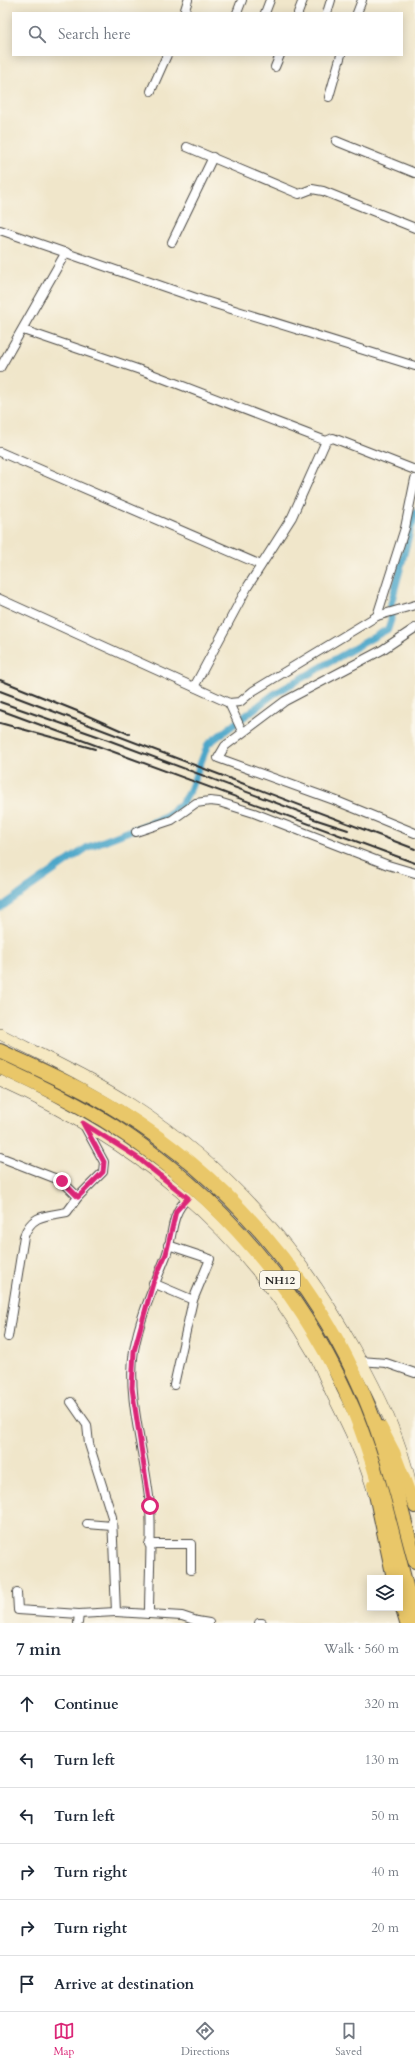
<!DOCTYPE html>
<meta charset="utf-8">
<style>
body{margin:0;font-family:Cardo,serif;background:#f2f2f3;color:#1f2937}
.controls{position:absolute;right:12px;bottom:12px;display:grid;overflow:hidden;border-radius:0px;box-shadow:0 2px 10px #0003}
.controls button{width:36px;height:36px;display:grid;place-items:center;padding:0;border:0;border-bottom:1px solid #e0e1e3;background:#fff;color:#1f2937;font:20px sans-serif}
.stop{position:absolute;width:12px;height:12px;margin:-9px;border:3px solid #db2777;border-radius:50%;background:#fff}
.stop.end{background:#db2777;border-color:#fff;box-shadow:0 1px 4px #0008}
.list{margin:0;padding:0;list-style:none}
h2{display:flex;justify-content:space-between;align-items:center;height:52px;margin:0;padding:0 16px;font-size:17px}
h2 small{font-size:13px;font-weight:400;color:#747a83}
.list li{display:grid;grid-template-columns:26px 1fr auto;gap:12px;align-items:center;box-sizing:border-box;height:56px;padding:0 16px;border-top:1px solid #e0e1e3}
.list b{display:block;font-size:15px;white-space:nowrap}
.list em{font-size:13px;font-style:normal;color:#747a83}
.icon{flex:none;width:22px;height:22px;fill:none;stroke:currentColor;stroke-width:2;stroke-linecap:round;stroke-linejoin:round}
.map{position:relative;flex:none;width:415px;height:1623px;overflow:hidden}
.search{position:absolute;background:#fff;box-shadow:0 2px 10px #0003;left:12px;right:12px;top:12px;height:44px;display:flex;align-items:center;gap:10px;box-sizing:border-box;padding:0 14px;border-radius:0px;color:#747a83;font-size:15px}
.sheet{height:388px;background:#fff}
nav{display:flex;justify-content:space-around;align-items:center;box-sizing:border-box;height:56px;border-top:1px solid #e0e1e3;background:#fff;font-size:11px;color:#747a83}
nav a{display:grid;justify-items:center;gap:2px}
nav .on{color:#db2777}
.map>svg:first-child{display:block}
.lines{fill:none;stroke-linecap:round;stroke-linejoin:round}
.canal{stroke:#4ba6c9;stroke-width:7}
.street-casing{stroke:#494743;stroke-width:10}
.secondary-casing{stroke:#494743;stroke-width:12}
.primary-casing{stroke:#494743;stroke-width:14}
.highway-casing{stroke:#494743;stroke-width:16}
.street{stroke:#fff;stroke-width:8}
.secondary{stroke:#f6e9c3;stroke-width:11}
.primary{stroke:#e9c769;stroke-width:12}
.highway{stroke:#e9c769;stroke-width:14}
.rail{stroke:#2b2b2b;stroke-width:2}
.route{stroke:#db2777;stroke-width:5}
.labels{text-anchor:middle;stroke-width:3;stroke-linejoin:round;paint-order:stroke}
.shield{fill:#fbf7ec;stroke:#696865;stroke-width:1}
.shield-label{font-size:11px;font-weight:bold;fill:#2b2b2b}
</style>
<div class="map">
<svg width="415" height="1623" viewBox="0 0 415 1623">
<rect width="100%" height="100%" fill="#fbf7ec"/>
<filter id="ink" filterUnits="userSpaceOnUse"><feTurbulence type="fractalNoise" baseFrequency=".025" numOctaves="2"/><feDisplacementMap in="SourceGraphic" scale="8" xChannelSelector="R" yChannelSelector="G"/><feConvolveMatrix kernelMatrix="1 2 1 2 8 2 1 2 1" color-interpolation-filters="sRGB"/></filter>
<filter id="wash" filterUnits="userSpaceOnUse"><feTurbulence type="fractalNoise" baseFrequency=".012" numOctaves="4" result="noise"/><feDisplacementMap in="SourceGraphic" scale="16" xChannelSelector="R" yChannelSelector="G"/><feGaussianBlur stdDeviation="0.9" result="paint"/><feColorMatrix in="noise" values="0 0 0 0 0 0 0 0 0 0 0 0 0 0 0 0 0 1.4 0 .05"/><feComposite in="paint" operator="in"/></filter>
<g filter="url(#wash)">
<rect width="100%" height="100%" fill="#f0e6ca"/>
<g class="lines">
<path class="canal" d="M0 908 88 847 163 818 181 804 190 790 208 744 274 694 388 629 391 620V604L415 512"/>
</g>
</g>
<g filter="url(#ink)">
<g class="lines">
<g class="street-casing">
<g id="street">
<path d="M184 13 188 0"/>
<path d="M237 13 242 0"/>
<path d="M265 13 270 0"/>
<path d="M298 13 303 0"/>
<path d="M327 13 331 0"/>
<path d="M357 13 362 0"/>
<path d="M275 67 280 55"/>
<path d="M151 91 167 55"/>
<path d="M329 97 341 55"/>
<path d="M336 141 415 173"/>
<path d="M187 147 299 194 312 189 323 191 415 228"/>
<path d="M0 230 202 300 415 366"/>
<path d="M172 242 213 157"/>
<path d="M23 330 149 373 326 441 333 438 415 470"/>
<path d="M0 368 66 252"/>
<path d="M0 452 261 565"/>
<path d="M0 599 229 703 240 702 253 691 377 616 415 605"/>
<path d="M377 616 405 528 415 479"/>
<path d="M415 628 382 650 285 701 225 746 218 758 334 800 415 833"/>
<path d="M194 687 248 586 292 517 326 441"/>
<path d="M229 703 242 731"/>
<path d="M136 832 172 820 196 803 210 801 219 802 254 813 388 865 415 873"/>
<path d="M0 1157 62 1181 78 1197"/>
<path d="M188 1198C170 1214 174 1234 166 1256 154 1287 140 1316 134 1350 126 1397 146 1457 150 1506 152 1541 149 1579 149 1614L182 1616 197 1621V1623"/>
<path d="M168 1245 210 1259 193 1300 174 1385"/>
<path d="M153 1283 193 1300"/>
<path d="M8 1337 24 1236C32 1214 47 1216 67 1212L78 1197 103 1172 104 1162 84 1125"/>
<path d="M361 1361 386 1363 415 1373"/>
<path d="M71 1402 87 1425 89 1444 112 1517 116 1612 149 1614"/>
<path d="M87 1524 112 1526"/>
<path d="M149 1544H191V1570"/>
<path d="M17 1593 18 1610 79 1614 116 1612"/>
<path d="M197 1621 209 1623"/>
<path d="M78 1623 79 1614"/>
<path d="M259 1623H262"/>
</g>
</g>
<g class="secondary-casing">
<g id="secondary">
<path d="M0 1034C45 1057 90 1078 132 1105 229 1168 300 1249 355 1350 380 1395 401 1439 412 1488"/>
<path d="M0 1081C135 1142 239 1224 313 1353 320 1366 325 1379 331 1392 348 1426 364 1458 374 1494"/>
</g>
</g>
<g class="primary-casing">
<g id="primary">
<path d="M381 1427 394 1452 415 1507"/>
<path d="M373 1485 393 1578"/>
<path d="M400 1603 406 1623"/>
</g>
</g>
<g class="highway-casing">
<g id="highway">
<path d="M0 1051C40 1070 82 1088 120 1112 227 1178 313 1278 363 1393 386 1447 400 1505 415 1561"/>
<path d="M0 1067C38 1085 77 1103 113 1126 219 1194 305 1294 354 1411 381 1478 396 1551 415 1620"/>
</g>
</g>
<use href="#street" class="street"/>
<use href="#secondary" class="secondary"/>
<use href="#primary" class="primary"/>
<use href="#highway" class="highway"/>
<g class="rail">
<path d="M0 680 77 711 129 734"/>
<path d="M0 691 415 849"/>
<path d="M0 702 100 737 311 816"/>
<path d="M0 710 415 863"/>
<path d="M0 723 95 749"/>
<path d="M311 818 348 830"/>
</g>
</g>
</g>
<g class="lines" filter="url(#ink)">
<path class="route" d="M62 1181 78 1197 103 1172 104 1162 83 1123 138 1158 188 1198 176 1211 166 1254 153 1283 134 1351 132 1388 150 1506"/>
</g>
<g class="labels">
<rect class="shield" x="260" y="1271" width="40" height="18" rx="3"/>
<g class="shield-label">
<text x="280" y="1284">NH12</text>
</g>
</g>
</svg>
<div class="controls">
<button><svg class="icon" aria-label="layers" viewBox="0 0 24 24"><path d="M12 4l9 5-9 5-9-5zM3 14l9 5 9-5"/></svg></button>
</div>
<div class="stop" style="left:150px;top:1506px"></div>
<div class="stop end" style="left:62px;top:1181px"></div>
<div class="search"><svg class="icon" aria-label="search" viewBox="0 0 24 24"><circle cx="10" cy="10" r="6"/><path d="M15 15l6 6"/></svg>Search here</div>
</div>
<section class="sheet">
<h2>7 min<small>Walk · 560 m</small></h2>
<ul class="list">
<li><svg class="icon" aria-label="ahead" viewBox="0 0 24 24"><path d="M12 20V5M6 11l6-6 6 6"/></svg><div><b>Continue</b></div><em>320 m</em></li>
<li><svg class="icon" aria-label="left" viewBox="0 0 24 24"><path d="M17 20v-9H6M10 6l-5 5 5 5"/></svg><div><b>Turn left</b></div><em>130 m</em></li>
<li><svg class="icon" aria-label="left" viewBox="0 0 24 24"><path d="M17 20v-9H6M10 6l-5 5 5 5"/></svg><div><b>Turn left</b></div><em>50 m</em></li>
<li><svg class="icon" aria-label="right" viewBox="0 0 24 24"><path d="M7 20v-9h11M14 6l5 5-5 5"/></svg><div><b>Turn right</b></div><em>40 m</em></li>
<li><svg class="icon" aria-label="right" viewBox="0 0 24 24"><path d="M7 20v-9h11M14 6l5 5-5 5"/></svg><div><b>Turn right</b></div><em>20 m</em></li>
<li><svg class="icon" aria-label="arrive" viewBox="0 0 24 24"><path d="M6 21V4h12l-3 4 3 4H6"/></svg><div><b>Arrive at destination</b></div></li>
</ul>
</section>
<nav>
<a class="on"><svg class="icon" aria-label="map" viewBox="0 0 24 24"><path d="M3 6l6-2 6 2 6-2v14l-6 2-6-2-6 2zM9 4v14M15 6v14"/></svg>Map</a>
<a><svg class="icon" aria-label="directions" viewBox="0 0 24 24"><path d="M12 3l9 9-9 9-9-9zM9 14v-3h6M13 9l2 2-2 2"/></svg>Directions</a>
<a><svg class="icon" aria-label="saved" viewBox="0 0 24 24"><path d="M7 4h10v16l-5-4-5 4z"/></svg>Saved</a>
</nav>
